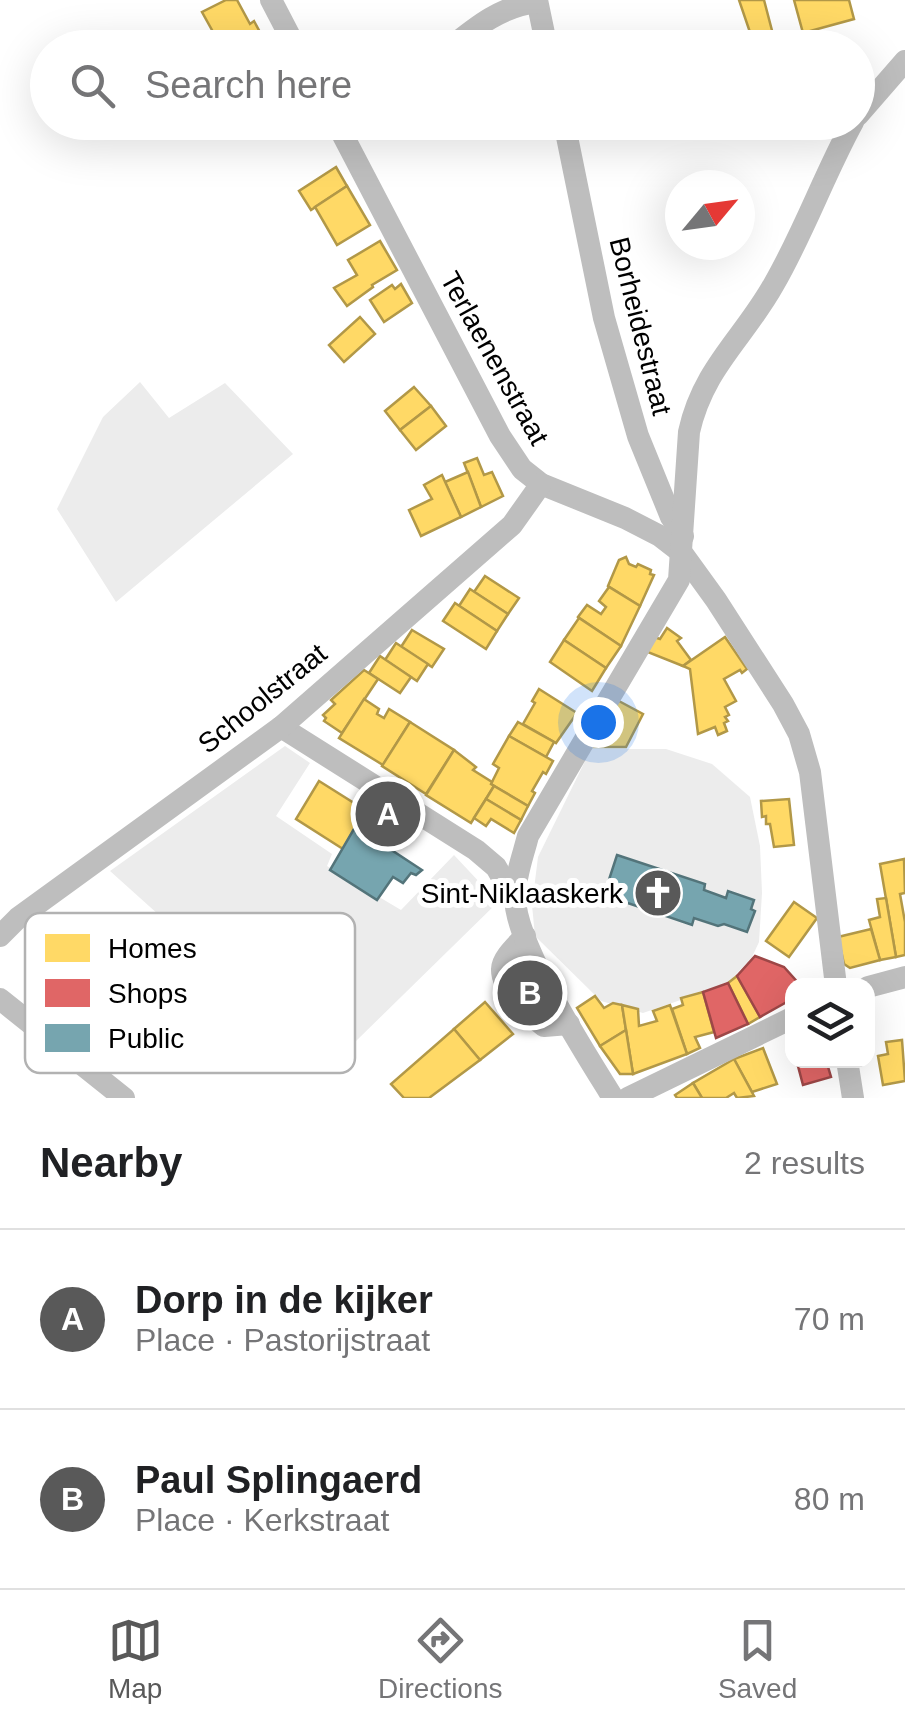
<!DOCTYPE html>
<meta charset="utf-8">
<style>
body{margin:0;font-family:Helvetica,sans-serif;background:#f6f6f6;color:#202124}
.controls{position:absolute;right:30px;bottom:30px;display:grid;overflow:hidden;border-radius:20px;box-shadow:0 10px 40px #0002}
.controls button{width:90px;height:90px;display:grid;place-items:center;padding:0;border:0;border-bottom:2px solid #e0e0e0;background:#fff;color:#202124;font:50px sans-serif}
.compass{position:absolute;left:665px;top:170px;width:90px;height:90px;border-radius:50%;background:#fff;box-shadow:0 10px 40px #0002;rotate:61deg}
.you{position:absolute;left:598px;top:722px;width:35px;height:35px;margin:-25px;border:8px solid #fff;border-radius:50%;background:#1a73e8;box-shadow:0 0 0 15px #1a73e833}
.badge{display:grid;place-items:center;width:65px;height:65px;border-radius:50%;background:#595959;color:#fff;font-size:32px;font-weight:700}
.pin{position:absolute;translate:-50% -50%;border:5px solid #fff;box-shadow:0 2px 10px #0006}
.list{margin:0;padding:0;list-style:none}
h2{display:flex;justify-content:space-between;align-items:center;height:130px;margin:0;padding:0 40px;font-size:42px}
h2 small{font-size:32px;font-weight:400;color:#757577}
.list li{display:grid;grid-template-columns:65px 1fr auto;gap:30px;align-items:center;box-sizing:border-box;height:180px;padding:0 40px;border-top:2px solid #e0e0e0}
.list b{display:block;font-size:38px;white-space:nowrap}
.list p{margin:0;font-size:32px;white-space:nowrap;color:#757577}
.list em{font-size:32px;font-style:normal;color:#757577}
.icon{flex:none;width:55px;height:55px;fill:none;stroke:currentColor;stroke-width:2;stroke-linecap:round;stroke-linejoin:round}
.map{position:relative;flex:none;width:905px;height:1098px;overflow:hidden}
.search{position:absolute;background:#fff;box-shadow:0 10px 40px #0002;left:30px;right:30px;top:30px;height:110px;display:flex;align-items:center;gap:25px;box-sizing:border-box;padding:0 35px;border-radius:55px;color:#757577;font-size:38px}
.sheet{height:490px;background:#fff}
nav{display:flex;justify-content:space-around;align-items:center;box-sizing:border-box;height:140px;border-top:2px solid #e0e0e0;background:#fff;font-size:28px;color:#757577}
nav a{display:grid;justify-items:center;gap:5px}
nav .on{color:#595959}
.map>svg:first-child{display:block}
.green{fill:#ececec}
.homes{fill:#ffd966;stroke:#b29847;stroke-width:2.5}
.shops{fill:#e06666;stroke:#9d4747;stroke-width:2.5}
.public{fill:#76a5af;stroke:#53747a;stroke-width:2.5}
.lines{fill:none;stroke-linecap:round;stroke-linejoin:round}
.minor{stroke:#bebebe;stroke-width:22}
.labels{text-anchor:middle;stroke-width:10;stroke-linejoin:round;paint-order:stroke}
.street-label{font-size:28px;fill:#000;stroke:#fff}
.poi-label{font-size:28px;fill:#000;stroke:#fff;text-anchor:end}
.key{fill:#fff;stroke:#b2b2b2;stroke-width:2.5}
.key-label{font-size:28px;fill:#000}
</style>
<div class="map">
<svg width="905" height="1098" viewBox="0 0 905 1098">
<rect width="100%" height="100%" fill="#fff"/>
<g class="green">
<path d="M140 382 169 418 225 383 293 454 116 602 57 509 103 417Z"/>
<path d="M285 746 310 763 276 816 332 854 327 866 401 910 454 855 498 902 354 1043 321 1013 238 986 110 871Z"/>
<path d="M591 749H666L712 764 750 797 760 846 762 893 759 942 752 957 727 984 643 1013 601 1001 535 936 532 905 538 857Z"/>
</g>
<g class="homes">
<path d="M226 0H237L250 24 254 21 261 34 237 47 236 44 229 48H222L202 12Z"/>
<path d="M739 0H764L775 42 755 47Z"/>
<path d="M794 0H849L854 19 803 33Z"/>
<path d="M336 167 347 186 311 210 299 191Z"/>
<path d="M347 186 370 225 337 245 315 207Z"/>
<path d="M380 241 397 270 372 285 373 287 347 306 334 288 357 275 348 260Z"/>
<path d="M401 284 412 303 384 322 370 300 392 285 395 289Z"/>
<path d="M360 317 375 334 344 362 329 345Z"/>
<path d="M414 387 431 406 400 430 385 411Z"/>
<path d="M431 406 446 426 416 450 400 430Z"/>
<path d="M477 458 484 475 492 472 503 496 481 507 464 463Z"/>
<path d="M468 472 481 507 461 517 445 482Z"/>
<path d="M442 475 461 517 421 536 409 510 432 499 424 485Z"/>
<path d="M626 557 629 564 636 567 638 564 651 570 650 574 654 575 640 606 608 586 619 560Z"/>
<path d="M485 576 519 598 508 614 474 592Z"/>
<path d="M609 587 640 606 621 646 578 617 587 605 601 614 606 607 599 601Z"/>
<path d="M470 589 508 614 497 631 459 606Z"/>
<path d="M455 603 497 631 486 649 443 621Z"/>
<path d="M579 618 621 646 606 668 564 640Z"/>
<path d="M667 628 681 638 677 641 691 660 683 666 645 651 654 637 660 639Z"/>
<path d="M412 630 444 649 432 667 401 647Z"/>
<path d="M725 637 747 669 742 673 740 670 724 679 736 701 725 707 729 715 725 717 728 721 724 723 727 731 718 735 715 727 698 734 690 669 683 666Z"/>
<path d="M564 640 606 668 592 691 550 662Z"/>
<path d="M396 643 428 664 417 681 385 660Z"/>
<path d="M380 656 411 677 400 693 369 673Z"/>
<path d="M364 670 378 679 342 733 324 721 326 718 323 715 335 704 331 700Z"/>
<path d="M539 689 577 713 556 743 523 724 535 703 532 701Z"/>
<path d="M364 699 379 709 377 714 384 718 389 709 410 722 383 765 339 738Z"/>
<path d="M617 700 643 714 626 747H593Z"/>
<path d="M410 722 454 750 426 794 382 766Z"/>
<path d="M518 722 554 742 546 757 509 736Z"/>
<path d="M509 736 553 761 546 774 543 772 532 791 535 793 528 806 491 784 499 768 493 764Z"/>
<path d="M454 750 476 767 473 770 492 782 491 784 494 786 471 823 426 795Z"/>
<path d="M319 781 365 810 343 849 296 819Z"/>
<path d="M494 786 528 806 521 820 486 799Z"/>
<path d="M486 799 521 820 514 833 491 819 486 826 474 818Z"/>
<path d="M789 799 794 845 774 847 770 824H766V816L762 817 761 801Z"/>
<path d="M904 859 905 893 900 894 905 922V955L896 957 880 864Z"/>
<path d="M886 898 896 957 880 960 869 920 880 917 877 899Z"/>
<path d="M794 902 817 918 789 957 766 941Z"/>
<path d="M871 929 880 960 850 968 844 964 838 937Z"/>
<path d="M737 976 760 1017 748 1024 728 983Z"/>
<path d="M703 992 714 1032 695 1037 700 1048 687 1054 672 1009 683 1005 681 998Z"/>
<path d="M595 996 604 1008 613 1003 622 1005 626 1030 600 1046 577 1008Z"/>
<path d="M485 1002 513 1034 480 1060 454 1029Z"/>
<path d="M622 1005 638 1009 639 1026 657 1021 653 1011 670 1005 687 1054 633 1074Z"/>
<path d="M454 1029 480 1060 429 1098H404L391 1084Z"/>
<path d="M626 1030 633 1074H620L600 1046Z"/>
<path d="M902 1040 905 1081 883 1085 878 1056 888 1054 886 1042Z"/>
<path d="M763 1048 777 1084 752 1092 734 1059Z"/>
<path d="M734 1059 754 1096 737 1098 734 1093 726 1098H702L693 1083Z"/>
<path d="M693 1083 702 1098H677L675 1095Z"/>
</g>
<g class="shops">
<path d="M755 956 784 967 801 986H792V999L760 1017 737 976Z"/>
<path d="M728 983 748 1024 716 1038 703 992Z"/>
<path d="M819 1060H826L831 1077 803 1085 798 1066Z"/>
</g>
<g class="public">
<path d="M365 810 400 832 390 849 422 870 416 875 411 873 403 883 393 877 377 900 330 870Z"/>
<path d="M617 855 705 884 704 890 726 898 728 891 754 900 751 909 755 911 747 932 724 924 718 926 694 918 692 925 604 895Z"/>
</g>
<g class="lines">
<g class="minor">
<path d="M271 0 296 48"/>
<path d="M537 0 547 48"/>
<path d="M450 48C477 26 502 6 537 2"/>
<path d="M858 115 905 61"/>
<path d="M336 122 500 436 522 469 541 484 625 518 660 536 682 553 716 600 783 704 799 734 810 772 836 986"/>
<path d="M564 122 604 318 638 436 671 517 683 536"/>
<path d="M281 727 476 850 496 867 515 900"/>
<path d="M0 936 18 918 281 727 512 525 541 484"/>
<path d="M525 936C517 945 502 958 502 969 501 988 530 1016 544 1026L569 1024"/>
<path d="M868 987 905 977"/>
<path d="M0 999 124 1098"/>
<path d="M847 1060 853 1098"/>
<path d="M613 1098C586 1054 515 945 515 897 515 876 523 856 528 836L679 580 689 432C703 368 744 338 774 284 804 232 824 175 853 122"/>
<path d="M628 1098 792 1018"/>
</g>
</g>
<defs>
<g id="church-disc" transform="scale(2.5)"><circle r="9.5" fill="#595959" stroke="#fff"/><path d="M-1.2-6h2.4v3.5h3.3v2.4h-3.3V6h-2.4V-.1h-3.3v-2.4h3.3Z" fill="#fff"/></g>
</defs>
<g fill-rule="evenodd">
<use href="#church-disc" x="658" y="893"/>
</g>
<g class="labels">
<g class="street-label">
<text transform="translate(641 326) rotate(76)" y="10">Borheidestraat</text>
<text transform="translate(495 358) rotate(61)" y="10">Terlaenenstraat</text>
<text transform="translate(262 698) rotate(-39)" y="10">Schoolstraat</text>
</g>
<g class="poi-label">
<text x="623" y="903">Sint-Niklaaskerk</text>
</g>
</g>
<rect x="25" y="913" width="330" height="160" rx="15" class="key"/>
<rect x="45" y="934" width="45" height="28" fill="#ffd966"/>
<rect x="45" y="979" width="45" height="28" fill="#e06666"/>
<rect x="45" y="1024" width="45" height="28" fill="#76a5af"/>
<g class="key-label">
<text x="108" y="958">Homes</text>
<text x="108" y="1003">Shops</text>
<text x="108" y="1048">Public</text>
</g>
</svg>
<div class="controls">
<button><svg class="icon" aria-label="layers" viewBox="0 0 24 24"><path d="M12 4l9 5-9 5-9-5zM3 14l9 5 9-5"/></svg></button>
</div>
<svg class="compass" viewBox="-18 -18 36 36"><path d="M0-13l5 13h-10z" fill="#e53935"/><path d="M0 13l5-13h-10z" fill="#757577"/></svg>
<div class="you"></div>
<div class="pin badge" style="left:388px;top:814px">A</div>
<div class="pin badge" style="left:530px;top:993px">B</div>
<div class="search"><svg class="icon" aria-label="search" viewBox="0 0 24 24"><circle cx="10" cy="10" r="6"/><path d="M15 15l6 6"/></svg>Search here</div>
</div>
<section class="sheet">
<h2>Nearby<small>2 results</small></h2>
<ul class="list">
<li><span class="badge">A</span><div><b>Dorp in de kijker</b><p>Place · Pastorijstraat</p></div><em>70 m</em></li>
<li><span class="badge">B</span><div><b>Paul Splingaerd</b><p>Place · Kerkstraat</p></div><em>80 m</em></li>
</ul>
</section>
<nav>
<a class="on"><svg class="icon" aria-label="map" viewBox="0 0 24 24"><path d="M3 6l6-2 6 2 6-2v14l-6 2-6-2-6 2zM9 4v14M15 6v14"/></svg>Map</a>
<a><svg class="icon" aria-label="directions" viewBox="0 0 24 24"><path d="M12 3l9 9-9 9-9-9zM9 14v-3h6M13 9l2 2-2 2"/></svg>Directions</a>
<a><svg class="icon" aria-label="saved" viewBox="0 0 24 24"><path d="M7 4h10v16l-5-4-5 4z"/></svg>Saved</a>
</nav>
